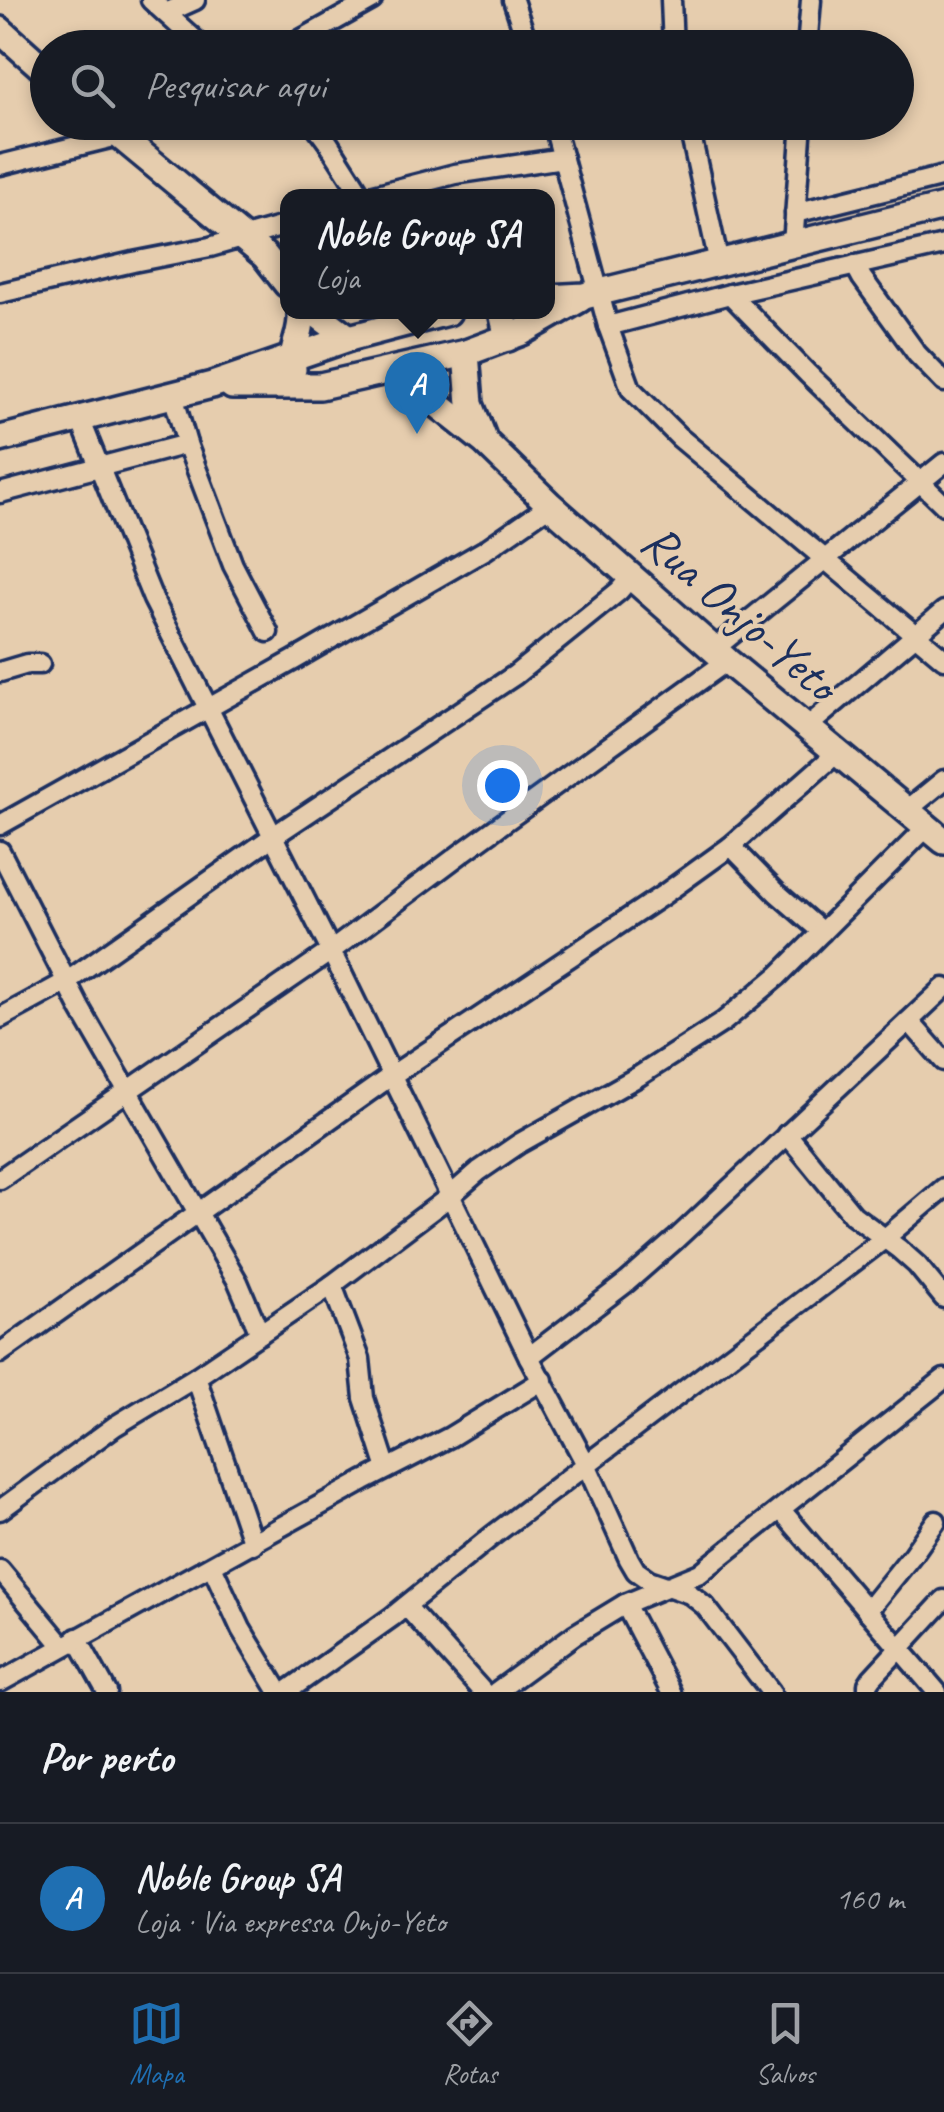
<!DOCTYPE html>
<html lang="pt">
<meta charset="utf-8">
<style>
body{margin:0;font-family:Caveat,sans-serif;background:#242831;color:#f1f3f6}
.you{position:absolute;left:502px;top:785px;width:35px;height:35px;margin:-25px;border:8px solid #fff;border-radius:50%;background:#1a73e8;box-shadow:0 0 0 15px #1a73e833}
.badge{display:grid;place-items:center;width:65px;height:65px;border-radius:50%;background:#1f6fb2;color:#fff;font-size:32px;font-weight:700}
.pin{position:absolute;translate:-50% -82px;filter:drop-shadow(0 2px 5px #0008)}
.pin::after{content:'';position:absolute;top:52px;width:35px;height:30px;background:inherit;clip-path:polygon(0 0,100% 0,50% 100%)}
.popup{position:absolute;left:280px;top:189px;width:275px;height:130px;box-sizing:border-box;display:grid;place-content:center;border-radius:20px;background:#171b24;filter:drop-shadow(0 2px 8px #0005);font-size:32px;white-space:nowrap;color:#9ea1a6}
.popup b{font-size:38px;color:#f1f3f6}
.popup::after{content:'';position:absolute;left:50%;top:100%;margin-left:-20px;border:20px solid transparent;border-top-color:#171b24}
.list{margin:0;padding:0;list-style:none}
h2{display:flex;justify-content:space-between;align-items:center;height:130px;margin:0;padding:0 40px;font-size:42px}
h2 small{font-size:32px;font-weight:400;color:#9ea1a6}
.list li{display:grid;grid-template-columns:65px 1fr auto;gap:30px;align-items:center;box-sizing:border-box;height:150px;padding:0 40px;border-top:2px solid #363941}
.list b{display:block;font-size:38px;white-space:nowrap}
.list p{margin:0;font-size:32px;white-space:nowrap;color:#9ea1a6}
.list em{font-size:32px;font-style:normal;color:#9ea1a6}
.icon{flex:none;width:55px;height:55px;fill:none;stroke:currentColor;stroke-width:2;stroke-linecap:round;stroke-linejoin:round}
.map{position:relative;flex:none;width:944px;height:1692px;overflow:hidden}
.search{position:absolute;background:#171b24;box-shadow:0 5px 15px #0003;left:30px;right:30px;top:30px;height:110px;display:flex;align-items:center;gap:25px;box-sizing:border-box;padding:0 35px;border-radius:55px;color:#9ea1a6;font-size:38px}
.sheet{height:280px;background:#171b24}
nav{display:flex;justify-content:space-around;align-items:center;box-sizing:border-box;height:140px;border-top:2px solid #363941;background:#171b24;font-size:28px;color:#9ea1a6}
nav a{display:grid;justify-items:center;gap:5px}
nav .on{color:#1f6fb2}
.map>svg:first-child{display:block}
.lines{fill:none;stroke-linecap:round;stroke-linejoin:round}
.street-casing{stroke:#1b2f5e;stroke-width:25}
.secondary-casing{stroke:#1b2f5e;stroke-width:32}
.street{stroke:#e6cdae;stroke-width:18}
.secondary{stroke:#e6cdae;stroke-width:25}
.labels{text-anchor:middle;stroke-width:8;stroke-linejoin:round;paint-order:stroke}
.street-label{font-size:50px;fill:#1b2f5e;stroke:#e6cdae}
</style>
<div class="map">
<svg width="944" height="1692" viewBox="0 0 944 1692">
<rect width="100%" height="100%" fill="#e6cdae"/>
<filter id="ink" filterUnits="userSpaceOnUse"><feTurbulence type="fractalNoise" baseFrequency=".01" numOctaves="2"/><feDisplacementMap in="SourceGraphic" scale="20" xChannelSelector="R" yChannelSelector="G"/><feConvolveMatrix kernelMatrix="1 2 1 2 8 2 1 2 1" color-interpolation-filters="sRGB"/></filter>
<g filter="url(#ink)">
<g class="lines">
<g class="street-casing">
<g id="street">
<path d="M151 0 204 48"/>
<path d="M513 0 529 48"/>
<path d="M671 0 673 48"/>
<path d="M166 13 195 0"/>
<path d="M286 48 372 0"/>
<path d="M807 48 811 0"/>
<path d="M313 122 329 144 362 196"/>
<path d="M553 122 608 326 631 389 679 437 944 659"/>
<path d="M688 122 719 263"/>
<path d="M0 165 118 136 144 122"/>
<path d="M370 196 455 174 563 158"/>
<path d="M795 213 944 176"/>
<path d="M793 245 802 122"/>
<path d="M855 265 862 278 917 354 944 382"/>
<path d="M0 293 133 262 210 247 287 225"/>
<path d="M730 294 808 374 944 505"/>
<path d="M608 326 730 294 944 245"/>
<path d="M173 395 187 444 233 565 268 632"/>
<path d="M80 419 153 599 331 951 529 1357 586 1464 629 1559 636 1571 649 1580 690 1594 705 1606 771 1692"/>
<path d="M0 493 187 444"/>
<path d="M714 649 944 463"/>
<path d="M0 672 27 664H40"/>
<path d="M807 727 944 611"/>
<path d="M906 811 944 780"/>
<path d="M0 825 296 659 485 550 550 505"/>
<path d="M731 846 777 893 822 932"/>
<path d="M0 851 81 1010 238 1282 260 1334"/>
<path d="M0 1018 66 982 272 837 515 675 619 591 631 577"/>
<path d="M909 1021 944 1061"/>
<path d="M787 1134 853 1215 899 1249 917 1265 944 1298"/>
<path d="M0 1179 331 951 463 852 727 661"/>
<path d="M332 1285 360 1359 364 1398 387 1469"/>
<path d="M0 1353 391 1076 663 895 731 846 837 753"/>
<path d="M529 1357 627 1282 675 1240 944 988"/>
<path d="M196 1377 253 1544"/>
<path d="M0 1510 115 1426 196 1377 332 1285 449 1197 479 1171 520 1143 639 1076 723 1022 778 976 927 827"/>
<path d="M781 1510 937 1692"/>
<path d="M212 1566 241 1629 279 1692"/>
<path d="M0 1570 63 1646"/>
<path d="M625 1604 671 1692"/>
<path d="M406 1606 483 1692"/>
<path d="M867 1611 913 1554 936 1521"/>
<path d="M77 1638 107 1692"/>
<path d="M0 1682 364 1481 450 1437 543 1380"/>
<path d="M286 1692 392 1617 492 1536 884 1239 944 1188"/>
<path d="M496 1692 574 1635 625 1604 700 1573 944 1379"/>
<path d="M868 1692V1684L872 1678 944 1600"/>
</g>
</g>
<g class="secondary-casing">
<g id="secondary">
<path d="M0 30 48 73"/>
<path d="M103 122 265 256 287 284"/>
<path d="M547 298 584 296 944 207"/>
<path d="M314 312 349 338"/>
<path d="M502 312 508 338"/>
<path d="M466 353 470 404 483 437"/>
<path d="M293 369C290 350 303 334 301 312"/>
<path d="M399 369 422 392 485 442 550 505 727 661 944 841"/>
<path d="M232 386H320L466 353 522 332 580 299"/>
<path d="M0 439 212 385 349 338 448 312"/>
</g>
</g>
<use href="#street" class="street"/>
<use href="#secondary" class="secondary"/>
</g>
</g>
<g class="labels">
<g class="street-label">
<text transform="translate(741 611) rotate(41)" y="18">Rua Onjo-Yeto</text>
</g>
</g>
</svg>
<div class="you"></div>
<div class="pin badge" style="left:417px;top:434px">A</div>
<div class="popup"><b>Noble Group SA</b>Loja</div>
<div class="search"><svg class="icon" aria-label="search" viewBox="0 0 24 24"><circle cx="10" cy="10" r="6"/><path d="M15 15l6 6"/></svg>Pesquisar aqui</div>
</div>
<section class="sheet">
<h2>Por perto<small></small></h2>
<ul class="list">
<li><span class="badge">A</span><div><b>Noble Group SA</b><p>Loja · Via expressa Onjo-Yeto</p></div><em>160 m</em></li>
</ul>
</section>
<nav>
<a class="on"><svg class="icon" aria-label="map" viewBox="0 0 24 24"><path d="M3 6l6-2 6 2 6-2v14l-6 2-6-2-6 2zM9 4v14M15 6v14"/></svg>Mapa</a>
<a><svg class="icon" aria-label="directions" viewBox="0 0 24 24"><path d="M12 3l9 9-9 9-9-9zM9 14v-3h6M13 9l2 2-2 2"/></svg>Rotas</a>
<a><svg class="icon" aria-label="saved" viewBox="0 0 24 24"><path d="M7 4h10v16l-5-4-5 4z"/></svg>Salvos</a>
</nav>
